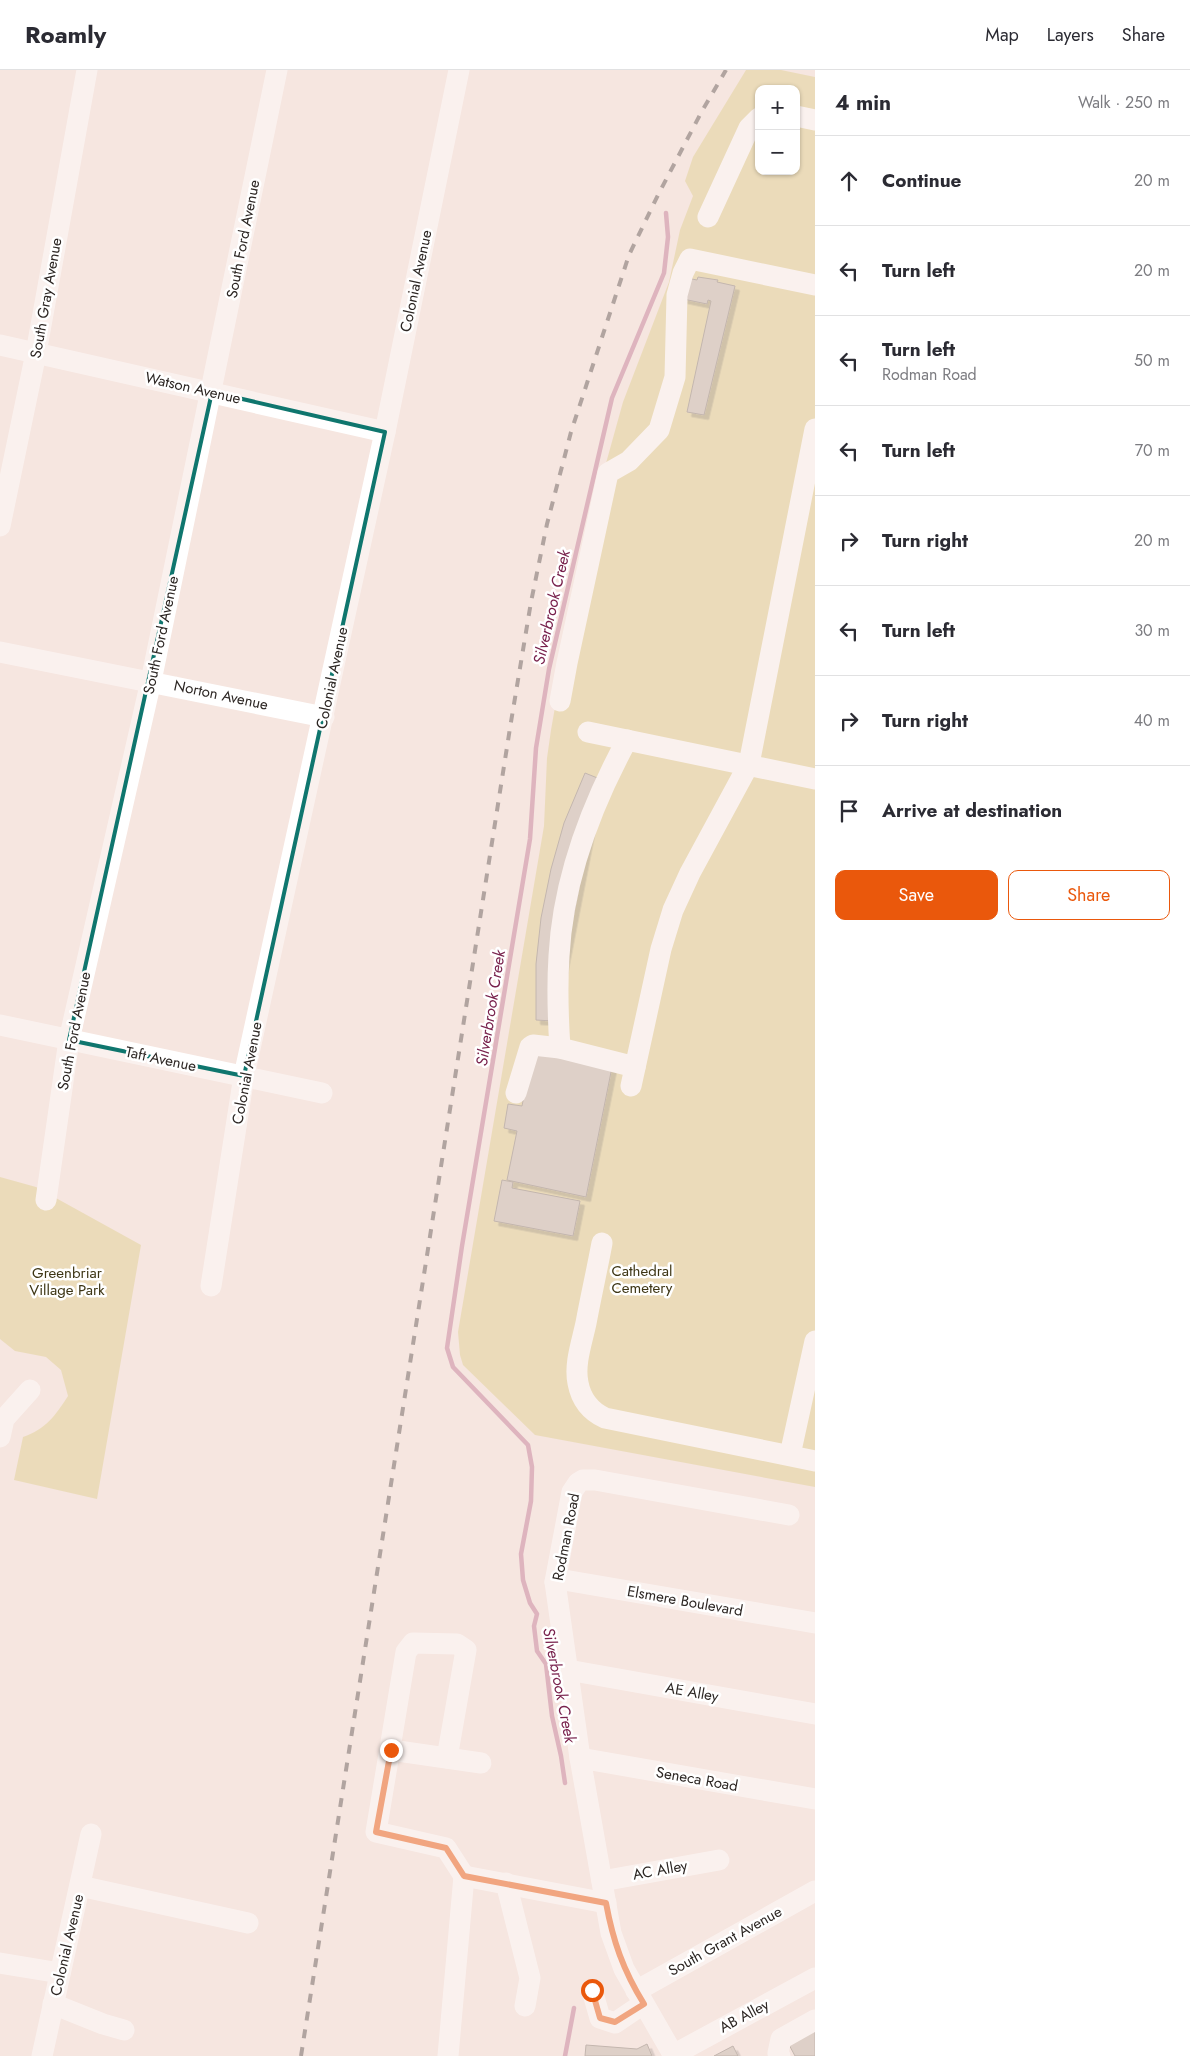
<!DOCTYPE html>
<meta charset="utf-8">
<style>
body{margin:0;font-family:Jost,sans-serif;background:#f2f2f3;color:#2b2b33}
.controls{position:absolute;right:15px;top:15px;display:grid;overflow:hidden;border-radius:10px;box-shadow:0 1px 4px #0004}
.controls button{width:45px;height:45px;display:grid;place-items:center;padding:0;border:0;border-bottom:1px solid #e1e1e2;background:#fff;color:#2b2b33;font:25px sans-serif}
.stop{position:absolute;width:15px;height:15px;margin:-11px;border:4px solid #ea580c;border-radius:50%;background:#fff}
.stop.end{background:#ea580c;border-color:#fff;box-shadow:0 1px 5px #0008}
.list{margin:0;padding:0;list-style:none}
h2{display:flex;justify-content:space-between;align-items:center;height:65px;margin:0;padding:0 20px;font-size:21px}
h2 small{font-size:16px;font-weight:400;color:#7c7c81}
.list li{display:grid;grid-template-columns:32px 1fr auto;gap:15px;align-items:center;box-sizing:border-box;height:90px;padding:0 20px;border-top:1px solid #e1e1e2}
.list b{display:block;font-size:19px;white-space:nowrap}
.list p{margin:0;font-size:16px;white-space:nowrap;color:#7c7c81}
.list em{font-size:16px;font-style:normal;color:#7c7c81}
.actions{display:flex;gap:10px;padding:15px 20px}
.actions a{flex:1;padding:11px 0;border:1px solid #ea580c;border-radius:10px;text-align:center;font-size:18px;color:#ea580c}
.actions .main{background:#ea580c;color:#fff}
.icon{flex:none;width:28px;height:28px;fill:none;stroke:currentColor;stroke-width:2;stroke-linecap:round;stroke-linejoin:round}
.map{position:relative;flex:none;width:815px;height:1986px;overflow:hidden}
header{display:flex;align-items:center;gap:30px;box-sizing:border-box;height:70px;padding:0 25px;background:#fff;border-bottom:1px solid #e1e1e2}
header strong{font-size:24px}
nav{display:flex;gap:28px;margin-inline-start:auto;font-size:18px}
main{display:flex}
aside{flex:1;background:#fff}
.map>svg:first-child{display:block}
.green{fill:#decf8d;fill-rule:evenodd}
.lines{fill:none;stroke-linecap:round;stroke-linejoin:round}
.stream{stroke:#c17896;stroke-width:4.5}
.building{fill:#c1b7ab;stroke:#867c72;filter:url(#shadow)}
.minor{stroke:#fff;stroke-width:21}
.rail{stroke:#5e5652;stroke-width:4;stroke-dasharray:9 9;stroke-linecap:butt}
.route{stroke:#ea580c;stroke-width:6}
.marked{fill:none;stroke:#0f766e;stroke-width:4;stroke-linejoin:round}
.labels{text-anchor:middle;stroke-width:5;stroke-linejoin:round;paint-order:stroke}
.street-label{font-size:15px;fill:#2c2623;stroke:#fff}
.park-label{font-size:15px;fill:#3d3514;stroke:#fff}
.water-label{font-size:16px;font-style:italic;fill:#78214c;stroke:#fff}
</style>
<header>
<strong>Roamly</strong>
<nav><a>Map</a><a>Layers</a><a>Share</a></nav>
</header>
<main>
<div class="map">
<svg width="815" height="1986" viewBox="0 0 815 1986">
<defs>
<filter id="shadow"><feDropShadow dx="4.5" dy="4.5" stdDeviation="0" flood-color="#0004"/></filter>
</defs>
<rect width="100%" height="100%" fill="#f6e6e0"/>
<g class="green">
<path d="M746 0H781L815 7V1417L535 1365 463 1295 460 1285 458 1262 544 756 547 688 551 660 561 603 603 404 623 332 669 212 680 160 693 126 685 111 693 87ZM759 19H796V101H759Z"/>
<path d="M0 1107 36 1117 141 1175 97 1429 14 1410 23 1367C46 1359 55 1346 68 1326L61 1300 46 1287 15 1281 0 1269Z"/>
</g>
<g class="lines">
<g class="stream">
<path d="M565 1713 561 1686 552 1646 546 1594 537 1581 534 1556 537 1544 530 1533 523 1510 521 1484 531 1431 532 1397 528 1375 453 1297 447 1278 462 1176 530 769 536 678 549 599 612 328 664 203 668 167 666 143"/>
<path d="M565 1986 574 1938"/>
</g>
</g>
<g class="building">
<path d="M698 207 718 210 717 212 735 216 704 345 687 342 711 231 708 230 707 234 683 229 687 208 697 210Z"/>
<path d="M585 703 600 709 553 951 536 950V894L541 848 551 799 564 753Z"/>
<path d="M535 981 612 997 586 1127 507 1110 517 1061 504 1058 508 1034 522 1036 530 995Z"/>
<path d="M502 1110 513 1112 512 1118 580 1131 573 1166 494 1151Z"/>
<path d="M815 1953V1986H795L786 1969Z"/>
<path d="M647 1974 652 1986H585L586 1975 637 1979Z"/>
<path d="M733 1976 738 1986H714Z"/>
</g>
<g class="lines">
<g class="minor">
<path d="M796 46 815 50"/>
<path d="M708 147 749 58 759 48"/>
<path d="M0 275 385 362"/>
<path d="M0 456 36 283 87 0"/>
<path d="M0 582 324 647"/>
<path d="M560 631 567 593 608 403 629 391 659 360 675 307 677 225 683 203 690 189 815 215"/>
<path d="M588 662 815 709"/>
<path d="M0 955 322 1023"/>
<path d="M560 978C558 948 557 917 559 886 563 810 591 736 627 670"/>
<path d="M631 1016 661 879 673 840 690 803 749 694 815 359"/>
<path d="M516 1023 530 977 533 975 560 978 635 997"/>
<path d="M46 1130 69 970 151 611 277 0"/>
<path d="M602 1173C597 1200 591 1226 586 1253 582 1272 574 1294 578 1313 581 1329 590 1341 605 1348L815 1391"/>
<path d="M211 1216 244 1006 385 362 459 0"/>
<path d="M0 1367 4 1349 30 1320"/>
<path d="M790 1385 815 1271"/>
<path d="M555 1512 564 1510 815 1553"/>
<path d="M568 1600 815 1644"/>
<path d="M391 1680 481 1693"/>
<path d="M447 1688 466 1580 457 1574 413 1573 406 1582 376 1762 446 1778 464 1806"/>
<path d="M580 1688 815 1729"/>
<path d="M602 1811 719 1790"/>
<path d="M506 1813 530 1908 525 1936"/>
<path d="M80 1816 248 1853"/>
<path d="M0 1893 60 1903"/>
<path d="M592 1920 600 1948 615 1953 643 1934"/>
<path d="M636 1921 815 1821"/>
<path d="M53 1934 103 1954 124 1960"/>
<path d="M673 1985 815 1908"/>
<path d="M42 1986 91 1764"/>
<path d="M448 1986 464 1806 606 1833"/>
<path d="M674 1986 624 1899 611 1863 580 1688 555 1512 572 1422 578 1413 583 1410H595L789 1445"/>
<path d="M780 1986 778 1983 781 1969 815 1950"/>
</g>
<path class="rail" d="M301 1986 510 658 531 532 547 454 571 362 629 185 658 125 702 41 726 0"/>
</g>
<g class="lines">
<path class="route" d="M391 1680 376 1762 446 1778 464 1806 606 1833C613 1871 623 1900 644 1934L615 1952 600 1948 592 1920"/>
</g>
<path d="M0 0H815V1986H0ZM212 322 385 362 244 1006 69 970Z" fill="#f6e6e0" fill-opacity=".55" fill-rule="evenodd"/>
<path class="marked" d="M212 322 385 362 244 1006 69 970Z"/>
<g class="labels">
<g class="street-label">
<text transform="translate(243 169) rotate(-79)" y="5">South Ford Avenue</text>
<text transform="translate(416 211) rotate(-78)" y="5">Colonial Avenue</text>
<text transform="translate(46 228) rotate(-80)" y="5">South Gray Avenue</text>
<text transform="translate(193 318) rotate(13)" y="5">Watson Avenue</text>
<text transform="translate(161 565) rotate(-78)" y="5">South Ford Avenue</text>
<text transform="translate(332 608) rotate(-78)" y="5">Colonial Avenue</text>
<text transform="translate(221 625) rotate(12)" y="5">Norton Avenue</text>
<text transform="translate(74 961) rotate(-79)" y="5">South Ford Avenue</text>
<text transform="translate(161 989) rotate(12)" y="5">Taft Avenue</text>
<text transform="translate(247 1003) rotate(-79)" y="5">Colonial Avenue</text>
<text transform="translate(566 1467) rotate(-79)" y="5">Rodman Road</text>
<text transform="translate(685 1531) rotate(10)" y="5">Elsmere Boulevard</text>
<text transform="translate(692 1622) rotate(10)" y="5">AE Alley</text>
<text transform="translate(697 1709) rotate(10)" y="5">Seneca Road</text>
<text transform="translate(660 1800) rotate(-10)" y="5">AC Alley</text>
<text transform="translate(725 1871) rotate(-29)" y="5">South Grant Avenue</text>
<text transform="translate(67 1875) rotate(-77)" y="5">Colonial Avenue</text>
<text transform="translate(744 1946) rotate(-28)" y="5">AB Alley</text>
</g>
<g class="park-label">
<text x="642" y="1206">Cathedral<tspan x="642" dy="17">Cemetery</tspan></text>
<text x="67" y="1208">Greenbriar<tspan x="67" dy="17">Village Park</tspan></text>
</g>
<g class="water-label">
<text transform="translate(551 537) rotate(-77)" y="6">Silverbrook Creek</text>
<text transform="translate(490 938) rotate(-81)" y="6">Silverbrook Creek</text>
<text transform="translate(560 1615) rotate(79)" y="6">Silverbrook Creek</text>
</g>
</g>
</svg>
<div class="controls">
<button>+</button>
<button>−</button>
</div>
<div class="stop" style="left:592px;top:1920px"></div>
<div class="stop end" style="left:391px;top:1680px"></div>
</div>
<aside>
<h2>4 min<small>Walk · 250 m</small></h2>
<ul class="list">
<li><svg class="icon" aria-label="ahead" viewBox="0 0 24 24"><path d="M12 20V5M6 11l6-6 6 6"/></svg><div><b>Continue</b></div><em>20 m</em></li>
<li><svg class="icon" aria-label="left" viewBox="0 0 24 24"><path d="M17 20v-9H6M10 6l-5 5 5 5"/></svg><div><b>Turn left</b></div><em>20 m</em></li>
<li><svg class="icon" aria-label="left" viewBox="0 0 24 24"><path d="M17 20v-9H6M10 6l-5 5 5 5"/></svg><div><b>Turn left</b><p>Rodman Road</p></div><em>50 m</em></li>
<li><svg class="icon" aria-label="left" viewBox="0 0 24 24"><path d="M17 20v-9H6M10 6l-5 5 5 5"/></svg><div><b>Turn left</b></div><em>70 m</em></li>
<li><svg class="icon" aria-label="right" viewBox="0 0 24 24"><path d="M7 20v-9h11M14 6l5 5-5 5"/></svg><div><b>Turn right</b></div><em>20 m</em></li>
<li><svg class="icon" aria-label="left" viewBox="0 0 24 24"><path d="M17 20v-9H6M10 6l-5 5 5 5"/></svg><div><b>Turn left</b></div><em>30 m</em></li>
<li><svg class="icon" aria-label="right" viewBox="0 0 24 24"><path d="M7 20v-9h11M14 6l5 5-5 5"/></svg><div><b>Turn right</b></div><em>40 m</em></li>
<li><svg class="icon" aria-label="arrive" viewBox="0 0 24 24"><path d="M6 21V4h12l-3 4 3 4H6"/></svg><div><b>Arrive at destination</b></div></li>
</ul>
<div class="actions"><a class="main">Save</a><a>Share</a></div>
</aside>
</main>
